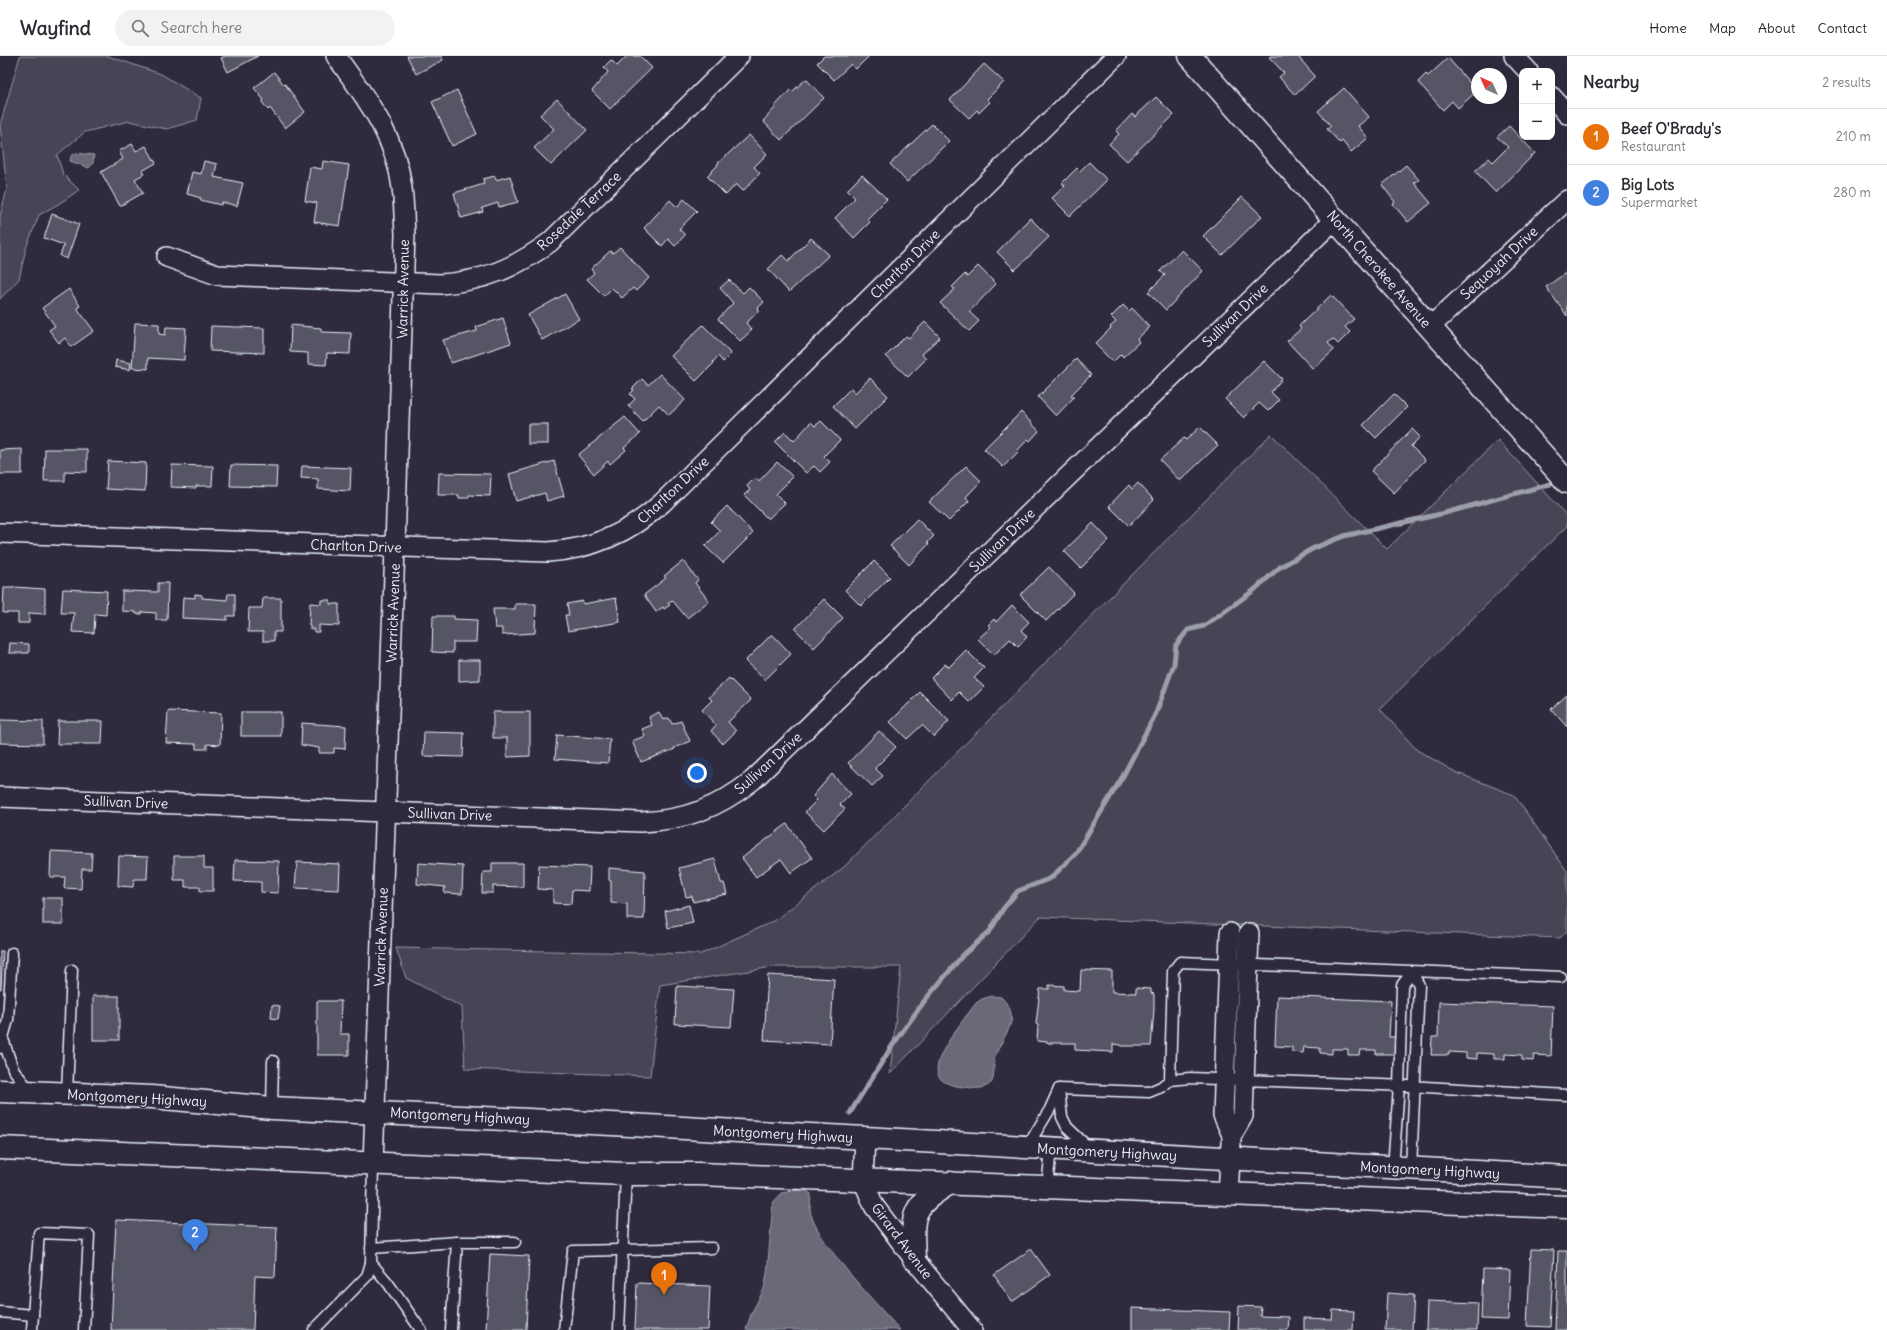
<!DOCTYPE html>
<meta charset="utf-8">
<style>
body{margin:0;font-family:Delius,sans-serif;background:#f2f2f3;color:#2b2b33}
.controls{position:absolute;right:12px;top:12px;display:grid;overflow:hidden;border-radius:8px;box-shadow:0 4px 16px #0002}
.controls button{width:36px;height:36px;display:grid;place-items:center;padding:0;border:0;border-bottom:1px solid #e1e1e2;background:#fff;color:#2b2b33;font:20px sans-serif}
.compass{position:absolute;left:1471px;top:12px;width:36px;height:36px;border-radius:50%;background:#fff;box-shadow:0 4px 16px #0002;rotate:315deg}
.you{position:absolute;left:697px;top:717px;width:14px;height:14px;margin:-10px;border:3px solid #fff;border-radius:50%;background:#1a73e8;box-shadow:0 0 0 6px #1a73e833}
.badge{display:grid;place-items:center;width:26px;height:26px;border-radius:50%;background:#8a764a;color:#fff;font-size:13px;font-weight:700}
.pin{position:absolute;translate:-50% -33px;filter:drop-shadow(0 1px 2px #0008)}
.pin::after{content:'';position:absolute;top:21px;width:14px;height:12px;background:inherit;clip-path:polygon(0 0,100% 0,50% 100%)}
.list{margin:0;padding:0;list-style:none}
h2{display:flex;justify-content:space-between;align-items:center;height:52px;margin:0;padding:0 16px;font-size:17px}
h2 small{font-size:13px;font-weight:400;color:#7c7c81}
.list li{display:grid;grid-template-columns:26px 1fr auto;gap:12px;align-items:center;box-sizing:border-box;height:56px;padding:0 16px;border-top:1px solid #e1e1e2}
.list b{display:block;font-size:15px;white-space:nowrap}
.list p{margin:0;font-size:13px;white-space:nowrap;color:#7c7c81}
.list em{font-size:13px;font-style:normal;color:#7c7c81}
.icon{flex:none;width:22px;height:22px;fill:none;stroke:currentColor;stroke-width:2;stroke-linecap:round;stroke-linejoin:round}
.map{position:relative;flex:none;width:1567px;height:1274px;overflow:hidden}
header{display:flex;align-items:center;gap:24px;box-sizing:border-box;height:56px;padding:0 20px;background:#fff;border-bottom:1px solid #e1e1e2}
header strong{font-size:19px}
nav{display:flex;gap:22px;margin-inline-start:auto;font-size:14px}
.search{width:280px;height:36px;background:#f2f2f3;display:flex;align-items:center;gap:10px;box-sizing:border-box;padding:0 14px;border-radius:22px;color:#7c7c81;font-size:15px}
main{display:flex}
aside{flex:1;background:#fff}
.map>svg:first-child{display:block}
.green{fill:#464455;stroke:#979aa6}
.water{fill:#696978;stroke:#9c9fab}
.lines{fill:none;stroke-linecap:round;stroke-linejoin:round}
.stream{stroke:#9c9fab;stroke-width:5}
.building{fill:#575565;stroke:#e8f1f8}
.lane-casing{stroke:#e8f1f8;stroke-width:13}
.street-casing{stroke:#e8f1f8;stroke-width:22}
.secondary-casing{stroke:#e8f1f8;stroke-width:25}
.primary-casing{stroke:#e8f1f8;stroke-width:25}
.lane{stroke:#2f2a3d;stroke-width:10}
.street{stroke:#2f2a3d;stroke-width:19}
.secondary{stroke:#2f2a3d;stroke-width:22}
.primary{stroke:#2f2a3d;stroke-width:22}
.labels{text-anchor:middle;stroke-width:3;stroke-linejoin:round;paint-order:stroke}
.street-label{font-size:14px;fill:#e8f1f8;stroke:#2f2a3d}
</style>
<header>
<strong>Wayfind</strong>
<div class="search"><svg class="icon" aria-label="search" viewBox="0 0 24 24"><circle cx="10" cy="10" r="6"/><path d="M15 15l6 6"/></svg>Search here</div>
<nav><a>Home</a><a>Map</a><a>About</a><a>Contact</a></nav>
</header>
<main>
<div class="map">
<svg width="1567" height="1274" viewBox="0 0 1567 1274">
<rect width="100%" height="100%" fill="#2f2a3d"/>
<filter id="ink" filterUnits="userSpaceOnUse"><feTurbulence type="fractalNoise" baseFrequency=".025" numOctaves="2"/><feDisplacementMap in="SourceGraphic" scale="8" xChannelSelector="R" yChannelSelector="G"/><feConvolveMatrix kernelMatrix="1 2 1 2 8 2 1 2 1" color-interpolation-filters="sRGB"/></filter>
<g filter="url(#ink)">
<g class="green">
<path d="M20 0H108L161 18 201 42 197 64 167 73 129 65 85 76 57 99 63 118 79 134 60 147 39 159 26 192 19 223 0 243V160L7 133 0 69Z"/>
<path d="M1271 378 1387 493 1498 384 1567 460V470L1380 653 1417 694 1455 716 1514 739 1567 815V875L1560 882 1040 861 890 1018 901 911H773L660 929 650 1020 465 1013 462 951 406 922 396 892 701 898 774 865 844 811Z"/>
</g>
<g class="water">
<path d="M76 97 94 99 93 107 89 112 70 105 71 100Z"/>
<path d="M992 940 1001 941C1024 964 1003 977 995 1001 993 1009 995 1018 992 1026 983 1035 974 1032 963 1031 955 1030 945 1028 940 1022 926 1007 967 960 976 947L982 943Z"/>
<path d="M804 1133 811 1138C811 1143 810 1148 810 1153 812 1182 879 1250 900 1274H746L751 1258 764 1233 767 1218 773 1147 781 1137Z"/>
</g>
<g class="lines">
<path class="stream" d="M850 1057 892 990 925 944 963 899 990 875 1003 853 1018 835 1051 822 1076 797 1123 720 1156 657 1174 608 1176 589 1188 574 1204 570 1253 535 1280 511 1314 492 1344 480 1445 457 1550 428"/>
</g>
<g class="building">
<path d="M225 0H258L228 16 221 2Z"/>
<path d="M407 0H441L443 4 416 18Z"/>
<path d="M627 0H640L652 12 610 53 592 35 608 16 604 11 611 4 617 10Z"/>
<path d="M824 0H869L856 13 851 8 834 24 817 7Z"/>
<path d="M1271 0H1302L1299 2 1315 20 1295 39 1279 21 1284 17 1269 1Z"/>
<path d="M1448 2 1477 35 1458 52 1452 45 1443 54 1418 26 1426 18 1428 20Z"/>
<path d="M984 8 1004 26 987 43 990 46 979 57 977 54 969 62 950 44Z"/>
<path d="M274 16 284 29 285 28 305 56 285 72 270 52 268 54 262 46 264 44 254 32Z"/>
<path d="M806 23 824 42 781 84 763 65 776 51 775 50 791 33 793 35Z"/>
<path d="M1344 32 1369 61 1358 70 1368 82 1351 96 1342 85 1340 87 1327 73 1331 70 1318 55Z"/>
<path d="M457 34 477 78 452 90 432 46Z"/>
<path d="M1156 41 1174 59 1127 105 1109 88 1119 78 1116 75 1132 58 1135 61Z"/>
<path d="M557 43 587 74 551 109 534 92 554 73 540 59Z"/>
<path d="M932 68 949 85 907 126 890 108Z"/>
<path d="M1509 70 1535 97 1496 137 1475 115 1489 102 1493 106 1508 91 1497 81Z"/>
<path d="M749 79 767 98 754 111 760 117 743 135 736 128 726 139 707 120 718 109 717 108Z"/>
<path d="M132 88 136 95 146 90 156 107 142 115 144 118 135 123 143 137 120 150 101 116 123 103 119 95Z"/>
<path d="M204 105 217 108 214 121 243 127 237 150 222 146 221 149 200 144 201 142 187 138 192 116 201 118Z"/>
<path d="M323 105 349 109 340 170 314 166 317 147 305 145 310 111 322 113Z"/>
<path d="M1089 106 1107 124 1070 160 1052 142 1065 130 1062 127 1077 112 1080 115Z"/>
<path d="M1406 109 1419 124 1414 127 1431 147 1408 166 1393 148 1395 146 1382 129Z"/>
<path d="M862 119 887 143 867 163 870 166 854 182 835 162 855 142 847 134Z"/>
<path d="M495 120 496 124 510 120 518 146 499 151 498 147 482 152 483 156 461 162 454 137 484 128 483 123Z"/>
<path d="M1242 141 1262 160 1222 199 1203 180Z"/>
<path d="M684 143 697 155 679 173 685 179 675 190 668 183 662 190 644 172 670 144 677 151Z"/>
<path d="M52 158 79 168 67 203 60 200 64 189 44 182Z"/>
<path d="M1030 162 1049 181 1015 214 997 196Z"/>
<path d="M811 182 829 199 789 236 768 213 782 199 788 205Z"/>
<path d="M620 191 649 222 636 235 633 232 622 242 612 232 604 240 587 223 594 217 591 213 610 195 613 197Z"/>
<path d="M1182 194 1203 215 1166 254 1148 236 1165 219 1160 215Z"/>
<path d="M978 210 996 228 969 256 979 265 969 275 940 247 955 233 952 231 965 218 967 221Z"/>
<path d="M1567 216V260L1546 231Z"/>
<path d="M729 224 743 237 749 231 764 246 757 253 759 255 746 267 752 274 740 285 718 263 733 247 720 232Z"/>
<path d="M69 233 80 250 77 252 94 275 71 291 65 282 59 287 49 274 55 270 42 252Z"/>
<path d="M565 238 579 263 542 284 528 259Z"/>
<path d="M1331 239 1354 263 1345 271 1350 276 1338 288 1333 283 1328 287 1334 294 1313 313 1287 285 1301 273 1299 270Z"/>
<path d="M1123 249 1129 255 1132 252 1150 271 1137 283 1139 286 1123 301 1121 298 1113 306 1095 288 1111 272 1110 271 1116 266 1111 261Z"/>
<path d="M503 262 511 287 451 307 443 284 477 275 476 271Z"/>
<path d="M925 266 940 281 922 298 926 303 908 321 886 300 906 280 909 282Z"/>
<path d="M135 267 159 268V278L165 279 166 271 186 272 184 304 148 302V313L132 312Z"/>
<path d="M291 269 321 272V276L351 277 350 298 327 297 326 309 308 308V297L290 296Z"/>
<path d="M703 269 731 298 723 306 718 300 713 306 714 307 696 325 671 300Z"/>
<path d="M211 270 264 272V297L210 295Z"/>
<path d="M1076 303 1091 319 1071 339 1074 341 1056 360 1038 341Z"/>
<path d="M116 304 131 307 130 314 115 311Z"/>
<path d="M1264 305 1282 323 1271 336 1279 344 1268 355 1259 347 1244 362 1225 343Z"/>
<path d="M660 318 685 344 669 359 659 349 643 365 628 350 635 343 630 338 634 334 632 333 642 323 648 329Z"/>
<path d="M870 322 888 340 855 373 833 350 851 332 855 337Z"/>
<path d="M1394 338 1407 351 1376 382 1363 369Z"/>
<path d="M1021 356 1039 375 1030 385 1028 383 1018 394 1019 395 1003 411 984 393Z"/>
<path d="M625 361 640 378 624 392 626 394 610 408 608 405 594 418 578 399Z"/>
<path d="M821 365 840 384 824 400 830 406 820 416 814 410 806 417 775 386 785 376 794 385 811 366 815 370Z"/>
<rect x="528" y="368" width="20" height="20"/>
<path d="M1200 371 1218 389 1180 425 1160 404 1184 382 1186 384Z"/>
<path d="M1412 373 1420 381 1411 390 1425 404 1394 437 1371 415Z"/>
<path d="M22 393V418H0V394Z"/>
<path d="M45 393H87V416L65 415V425H44Z"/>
<path d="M108 405 146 407 145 435 106 433Z"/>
<path d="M554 405 564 440 547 445 545 437 516 445 509 418Z"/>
<path d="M777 406 793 421 776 438 785 447 768 463 744 439 750 434 747 430 755 422 759 425Z"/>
<path d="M172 409 213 410 212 430H196V432L171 431Z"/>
<path d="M231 409 277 410 276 431 230 430Z"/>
<path d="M302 410 351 412 350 435 318 433V423L301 422Z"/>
<path d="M966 410 981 425 966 441 969 445 949 465 929 446Z"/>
<path d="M439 417 491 418 490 440 469 439 468 442H459V439H438Z"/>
<path d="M1138 427 1154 444 1129 470 1109 450 1129 429 1132 433Z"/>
<path d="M727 450 753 477 723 507 705 490 720 475 711 466Z"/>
<path d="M917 463 934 480 927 487 929 488 909 509 890 490Z"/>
<path d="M1093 467 1109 484 1081 512 1064 495Z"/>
<path d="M683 505 698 524 695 527 709 545 687 562 672 544 668 547 670 549 664 553 663 551 656 556 644 539 666 522 664 520Z"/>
<path d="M874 505 890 521 861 550 845 534Z"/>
<path d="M1049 511 1074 537 1046 565 1020 539Z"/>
<path d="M158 527H168L167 564H156V557L142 556V558H136V556L122 555V535L158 536Z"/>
<path d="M14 531 45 533V558L29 557V567H18V557H3L4 532H14Z"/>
<path d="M63 533 107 535 106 559 95 558 94 577 72 576 74 557H61Z"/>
<path d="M195 538 202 539V542L227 544 228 538H235V560H227V564L182 562 183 541 195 542Z"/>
<path d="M263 542H281V576H274V585H263V576H248L249 552H262Z"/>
<path d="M616 542 620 566 568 575 565 559H569L567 548 583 545V548Z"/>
<path d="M824 543 843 562 814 592 795 573Z"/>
<path d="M321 544H330V548H339V570L319 569V576H314V573H310V569H309L310 547 321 548Z"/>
<path d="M515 548H536L535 577 502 579V572H495L493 553H515Z"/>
<path d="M1012 549 1029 566 1021 574 1027 581 1018 591 1010 583 994 599 978 583 991 571 988 569 994 563 996 566Z"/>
<path d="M433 560H454V563L477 564 476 586H453V597L432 596Z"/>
<path d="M772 578 791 598 765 624 745 605Z"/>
<path d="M10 587 29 588V597H9Z"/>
<path d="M966 594 984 612 974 622 984 631 969 646 959 636 952 644 931 622 945 608 949 611Z"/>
<path d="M459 604H480V624L459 625Z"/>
<path d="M729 622 751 644 728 666 736 675 723 688 711 675 716 669 702 654 712 644 709 641Z"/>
<path d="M920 636 949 665 934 681 922 669 907 683 890 666Z"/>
<path d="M1567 639V671L1551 653Z"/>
<path d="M168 655 221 657 220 689 207 688V693H196V688L166 687Z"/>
<rect x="241" y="656" width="40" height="24"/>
<path d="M493 656H530V700L507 701V682H493Z"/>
<path d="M659 656 663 664 669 662 672 668 681 665 690 685 674 692 675 693 641 706 632 685 645 680 642 673 652 669 649 661Z"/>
<path d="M0 664 43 665V688L0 687Z"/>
<path d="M58 665H103L102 688H57Z"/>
<path d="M302 667 346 670 345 693 334 692V697H319V692L301 689Z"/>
<path d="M879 675 896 691 875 712 883 720 872 730 848 707Z"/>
<path d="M424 676 464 677 463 701 423 700Z"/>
<path d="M557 679 610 683 608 707 555 703Z"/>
<path d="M832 718 851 738 840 749 845 753 824 774 805 756 817 744 813 740Z"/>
<path d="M787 768 812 802 791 817 781 803 756 821 742 802Z"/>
<path d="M51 795 92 797 91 813H82L81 833 64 832 65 821H50Z"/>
<path d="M119 800 148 801 147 823H134L133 831 118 830Z"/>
<path d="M174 800H204V812H213V835H200V831H185V824H174Z"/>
<path d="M715 803 721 827H724L727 838 693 846 692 840 686 841 679 812Z"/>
<path d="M235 804 279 805 278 837 261 836V826L234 825Z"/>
<path d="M297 806 340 808 339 834 295 832Z"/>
<path d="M418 807 463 810 462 838 444 837 445 831 417 828Z"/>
<path d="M492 807H523V831L493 830V837H482L483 816H492Z"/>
<path d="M539 809 590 811 589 835 572 834 571 848 553 847V834L538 833Z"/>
<path d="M609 812 645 815 644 863H627V848L611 847V825L609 824Z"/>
<rect x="43" y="842" width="20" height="26"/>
<path d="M689 849 693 867 668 872 665 855Z"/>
<path d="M0 895H3L1 933H0Z"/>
<path d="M1081 914 1112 915V936L1136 937V932L1151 933V937L1154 938V954L1151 990H1121V989L1113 988V996L1075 994V987H1048V986L1037 985 1038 969 1036 968 1040 933H1049V929L1064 930V934L1080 935Z"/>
<path d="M768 919 834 923 830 988 764 984Z"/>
<path d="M677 930 734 933 731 971 675 968Z"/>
<rect x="93" y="940" width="26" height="44"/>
<path d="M1277 940 1391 945 1389 981H1395V998H1376V994H1360L1359 999H1348V993H1332V998L1320 997V992L1304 991 1303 997 1292 996V991L1275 990Z"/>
<path d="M317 945H341L340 978H349V999H317Z"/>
<path d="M1439 946 1553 950 1551 1000 1534 999 1533 1005 1522 1004V999L1505 998V1003H1494V998L1477 997V1003L1466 1002V997L1449 996V999H1431L1432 981H1438Z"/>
<path d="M272 949 280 950 278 963 271 962Z"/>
<path d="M116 1164 277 1171 275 1221 255 1220 253 1274H111Z"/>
<path d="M1031 1193 1050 1219 1012 1246 994 1219Z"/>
<path d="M1531 1193 1554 1194 1550 1271 1527 1270Z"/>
<path d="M1558 1195H1567V1274H1555Z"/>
<path d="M490 1198 529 1200 526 1274H486Z"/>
<path d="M1483 1213 1510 1214 1508 1264 1481 1263Z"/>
<path d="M637 1227 710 1230 708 1274H635Z"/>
<path d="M1387 1237 1414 1239 1412 1274H1385Z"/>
<path d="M1427 1245 1478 1247 1477 1274H1426Z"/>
<path d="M1239 1250 1261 1251 1260 1260 1289 1261 1288 1274H1238Z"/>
<path d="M1132 1252 1230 1256 1229 1274H1132Z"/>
<path d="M1333 1254 1354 1255 1353 1274H1304V1262L1332 1263Z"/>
</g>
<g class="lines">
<g class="lane-casing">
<g id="lane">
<path d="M3 983 13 1013 30 1035"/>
<path d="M0 992 8 964 12 897"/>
<path d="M1170 1024 1173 915 1180 906 1561 921"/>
<path d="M1059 1033 1149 1036 1161 1031 1170 1024 1190 1022 1408 1030 1567 1039"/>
<path d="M67 1038 72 914"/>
<path d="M272 1052 273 1005"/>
<path d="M1027 1091 1050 1053 1059 1033 1062 1061 1067 1071 1089 1092"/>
<path d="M373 1108 371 1207 388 1227 421 1274"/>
<path d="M1393 1112 1399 1030 1402 929 1412 916 1419 929 1411 1113"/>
<path d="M1047 1131 1051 1093"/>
<path d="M371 1192 457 1186H515"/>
<path d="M0 1256 33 1259 39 1177 89 1179 84 1274"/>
<path d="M32 1274 33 1259"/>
<path d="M314 1274 367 1220 371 1207"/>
<path d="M451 1274 457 1186"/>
<path d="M564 1274 573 1195 712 1192"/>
<path d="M619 1274 626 1118"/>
</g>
</g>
<g class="street-casing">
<g id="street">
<path d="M336 0C365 41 396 80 402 132 404 147 404 162 405 178L395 491 373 1108"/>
<path d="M1514 0 1528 15"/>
<path d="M1552 41 1567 58"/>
<path d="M167 201 217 219 441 228C484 225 515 212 550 186L739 0"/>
<path d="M1430 271 1567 144"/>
<path d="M0 477 548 496C593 493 629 477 662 447L1116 0"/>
<path d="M0 741 641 766C686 764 718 752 753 724L1335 163"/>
<path d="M1230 877 1223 1059 1232 1079 1243 1060 1249 877"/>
<path d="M865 1083 863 1124 874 1150 914 1203 972 1274"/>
<path d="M1228 1138 1231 1087"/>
</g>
</g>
<g class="secondary-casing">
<path id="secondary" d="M1190 0 1567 426"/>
</g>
<g class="primary-casing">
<g id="primary">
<path d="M0 1035 152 1041 272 1052 612 1068 1567 1121"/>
<path d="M0 1092 626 1118H699L1567 1151"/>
<path d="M914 1203C912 1158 910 1151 950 1127"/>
</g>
</g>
<use href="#lane" class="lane"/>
<use href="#street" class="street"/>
<use href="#secondary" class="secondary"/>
<use href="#primary" class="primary"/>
</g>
</g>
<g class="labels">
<g class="street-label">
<text transform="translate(579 155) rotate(-43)" y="5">Rosedale Terrace</text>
<text transform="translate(1499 207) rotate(-43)" y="5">Sequoyah Drive</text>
<text transform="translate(905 208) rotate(-45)" y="5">Charlton Drive</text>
<text transform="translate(1379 213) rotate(49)" y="5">North Cherokee Avenue</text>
<text transform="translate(403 233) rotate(-89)" y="5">Warrick Avenue</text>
<text transform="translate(1235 259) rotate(-44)" y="5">Sullivan Drive</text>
<text transform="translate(673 434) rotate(-43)" y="5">Charlton Drive</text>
<text transform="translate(1002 484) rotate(-44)" y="5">Sullivan Drive</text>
<text transform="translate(356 490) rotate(2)" y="5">Charlton Drive</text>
<text transform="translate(393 557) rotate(-88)" y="5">Warrick Avenue</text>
<text transform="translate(768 707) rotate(-42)" y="5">Sullivan Drive</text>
<text transform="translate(126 746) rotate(2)" y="5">Sullivan Drive</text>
<text transform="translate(450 758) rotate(2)" y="5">Sullivan Drive</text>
<text transform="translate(381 881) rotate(-88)" y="5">Warrick Avenue</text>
<text transform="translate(137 1042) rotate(3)" y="5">Montgomery Highway</text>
<text transform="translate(460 1060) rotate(3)" y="5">Montgomery Highway</text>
<text transform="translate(783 1078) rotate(3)" y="5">Montgomery Highway</text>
<text transform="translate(1107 1096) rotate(3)" y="5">Montgomery Highway</text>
<text transform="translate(1430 1114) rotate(3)" y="5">Montgomery Highway</text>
<text transform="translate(902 1185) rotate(53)" y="5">Girard Avenue</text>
</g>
</g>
</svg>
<div class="controls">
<button>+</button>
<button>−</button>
</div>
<svg class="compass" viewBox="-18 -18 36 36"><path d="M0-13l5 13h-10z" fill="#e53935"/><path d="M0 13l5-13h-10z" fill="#7c7c81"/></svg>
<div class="you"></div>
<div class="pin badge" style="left:664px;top:1239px;background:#e8710a">1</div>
<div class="pin badge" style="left:195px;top:1196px;background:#3f7fe0">2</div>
</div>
<aside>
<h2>Nearby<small>2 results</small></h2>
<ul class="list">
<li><span class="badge" style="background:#e8710a">1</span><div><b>Beef O'Brady's</b><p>Restaurant</p></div><em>210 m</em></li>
<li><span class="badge" style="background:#3f7fe0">2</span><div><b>Big Lots</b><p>Supermarket</p></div><em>280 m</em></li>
</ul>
</aside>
</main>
